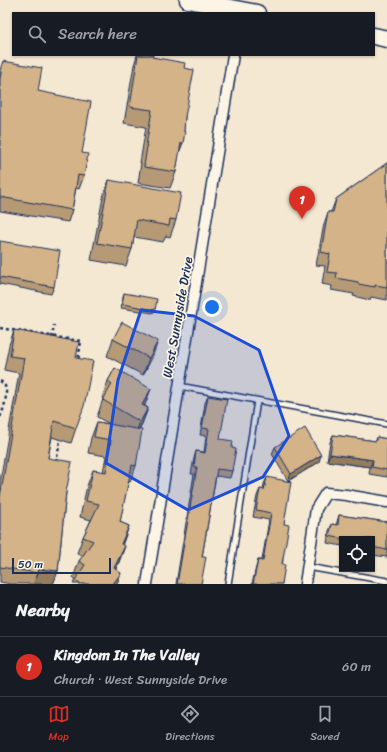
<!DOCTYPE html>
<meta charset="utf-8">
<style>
body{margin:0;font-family:Sriracha,sans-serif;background:#20242c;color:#f1f3f6}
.controls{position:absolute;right:12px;bottom:12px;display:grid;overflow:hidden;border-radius:0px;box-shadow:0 1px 3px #0004}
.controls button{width:36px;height:36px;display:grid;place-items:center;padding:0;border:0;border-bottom:1px solid #363941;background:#171b24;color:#f1f3f6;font:20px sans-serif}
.scale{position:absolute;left:12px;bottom:10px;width:99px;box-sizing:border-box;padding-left:4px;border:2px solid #1b2f5e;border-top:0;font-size:11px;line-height:14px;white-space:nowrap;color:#1b2f5e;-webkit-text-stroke:3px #fcf5e5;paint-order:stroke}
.you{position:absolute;left:212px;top:307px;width:14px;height:14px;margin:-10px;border:3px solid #fff;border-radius:50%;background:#1a73e8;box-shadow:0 0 0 6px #1a73e833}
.badge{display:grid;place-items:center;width:26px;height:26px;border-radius:50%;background:#d93025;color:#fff;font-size:13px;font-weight:700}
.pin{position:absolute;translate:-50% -33px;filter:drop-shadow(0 1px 2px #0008)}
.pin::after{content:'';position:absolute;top:21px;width:14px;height:12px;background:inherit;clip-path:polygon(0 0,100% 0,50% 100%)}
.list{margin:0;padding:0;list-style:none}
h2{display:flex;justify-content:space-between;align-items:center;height:52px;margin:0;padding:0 16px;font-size:17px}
h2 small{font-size:13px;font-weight:400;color:#9ea1a6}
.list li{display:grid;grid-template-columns:26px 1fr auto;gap:12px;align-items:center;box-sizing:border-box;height:60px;padding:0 16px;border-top:1px solid #363941}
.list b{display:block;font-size:15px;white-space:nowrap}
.list p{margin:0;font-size:13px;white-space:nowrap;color:#9ea1a6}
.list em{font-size:13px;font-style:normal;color:#9ea1a6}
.icon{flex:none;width:22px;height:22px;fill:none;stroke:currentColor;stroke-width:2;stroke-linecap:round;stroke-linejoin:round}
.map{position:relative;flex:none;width:387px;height:584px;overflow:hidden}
.search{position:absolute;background:#171b24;box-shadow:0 1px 3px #0004;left:12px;right:12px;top:12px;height:44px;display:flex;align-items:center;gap:10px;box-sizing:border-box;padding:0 14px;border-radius:0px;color:#9ea1a6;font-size:15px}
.sheet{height:112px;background:#171b24}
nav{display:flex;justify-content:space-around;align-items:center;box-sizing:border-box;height:56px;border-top:1px solid #363941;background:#171b24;font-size:11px;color:#9ea1a6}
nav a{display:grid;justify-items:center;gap:2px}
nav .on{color:#d93025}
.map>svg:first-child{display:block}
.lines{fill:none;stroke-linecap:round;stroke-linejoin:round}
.service-casing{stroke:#1b2f5e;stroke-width:8}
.minor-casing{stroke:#1b2f5e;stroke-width:13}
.primary-casing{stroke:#1b2f5e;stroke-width:19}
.path{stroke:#1b2f5e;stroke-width:2.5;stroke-dasharray:3 3;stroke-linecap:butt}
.service{stroke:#fcf5e5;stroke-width:5}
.minor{stroke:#fcf5e5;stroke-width:10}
.primary{stroke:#fcf5e5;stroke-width:16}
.wall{fill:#b59a74;stroke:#1b2f5e}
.shaded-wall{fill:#947d5e;stroke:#1b2f5e}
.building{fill:#d3b387;stroke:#1b2f5e}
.marked{fill:#1d4ed8;fill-opacity:0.2;stroke:#1d4ed8;stroke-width:3;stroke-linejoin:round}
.labels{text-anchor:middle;stroke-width:3.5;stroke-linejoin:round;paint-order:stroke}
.street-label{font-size:13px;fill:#1b2f5e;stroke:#fcf5e5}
</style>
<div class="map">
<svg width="387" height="584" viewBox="0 0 387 584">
<rect width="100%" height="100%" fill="#f4e8d2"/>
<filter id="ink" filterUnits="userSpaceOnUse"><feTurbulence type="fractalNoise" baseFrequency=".025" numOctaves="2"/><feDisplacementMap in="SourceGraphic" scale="8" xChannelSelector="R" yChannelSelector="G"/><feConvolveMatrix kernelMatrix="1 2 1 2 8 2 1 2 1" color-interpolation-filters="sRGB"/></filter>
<g filter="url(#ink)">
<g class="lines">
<g class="service-casing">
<g id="service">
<path d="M179 386 387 424"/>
<path d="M308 567 387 581"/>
<path d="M228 584 257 401"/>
</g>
</g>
<g class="minor-casing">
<g id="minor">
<path d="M147 584 233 55"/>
<path d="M305 584 316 509 326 493 346 495 387 502"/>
</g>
</g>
<g class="primary-casing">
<g id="primary">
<path d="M188 0 257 13"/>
<path d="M374 36 387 39"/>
</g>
</g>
<g class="path">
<path d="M0 328 81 341 78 361"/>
<path d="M52 338 54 325"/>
<path d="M0 381C2 382 4 384 5 386 8 393 4 410 0 417"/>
<path d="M56 463 61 436"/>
</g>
<use href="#service" class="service"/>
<use href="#minor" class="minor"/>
<use href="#primary" class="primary"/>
</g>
<g class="wall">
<path d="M137 55H153L152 57 184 68 185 117 183 143 179 153 176 172 170 188 138 183 141 163H140L146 127 124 123 134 65Z"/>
<path d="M3 61 38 91 82 153 84 176 79 189 76 188 72 210 68 222 0 211V70Z"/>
<path d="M387 163V300L371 297 370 300 353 296 354 294 331 290 332 286 322 284 325 266 316 265 324 224 328 212H331L336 199Z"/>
<path d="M109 180 176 220 170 237 166 236 163 242 134 237 132 249 126 266 91 260 103 197Z"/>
<path d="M0 241 54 287 51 294 0 284Z"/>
<path d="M124 293 155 310 153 313 121 308Z"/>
<path d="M14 330 76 358V428L71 443 52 437 48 458 66 492 58 571 53 584H10L0 582V481L19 373 4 370 9 345Z"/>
<path d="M113 339 152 358 143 375 107 356Z"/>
<path d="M115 368 145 406 148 408 142 424 139 429 136 466 130 482H128L120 522 129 526 122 545 125 546 119 562 116 569 117 584H73L75 579 73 578 79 561 83 556 77 553 83 537 91 520 80 517 87 486 93 470 103 472 106 456 88 453 91 438 97 422 110 424 97 417 103 399 102 398 108 381Z"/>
<path d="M208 396 220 439 232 448V471L230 478 216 476 202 557 201 584H176L194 474H191L194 458 196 451 204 452 206 436 200 435 205 403Z"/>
<path d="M333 435 376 441 377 437 387 439V477L369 474 370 467 327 461 330 442Z"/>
<path d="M275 447 319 462 288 481 272 454Z"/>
<path d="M267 477 284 524 282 584H252L256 567 258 560H262L269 520 253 517 257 496 260 489 263 490 264 484Z"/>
<path d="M339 515 387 522V557L372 555V539H342V546L327 543 329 531 332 524 336 525Z"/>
</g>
<g class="shaded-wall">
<path d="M158 341 152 358 143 375 149 358Z"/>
<path d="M151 389 145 405 136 421 142 405Z"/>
<path d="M148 408 142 424 134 438 140 422Z"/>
<path d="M330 454 373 460 370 467 327 461Z"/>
<path d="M321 455 319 462 288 481 291 474Z"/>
<path d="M129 526 123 543 115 560 121 544Z"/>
<path d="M125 546 119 562 108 584 114 568Z"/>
<path d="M39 569 58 571 53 584H34L38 573Z"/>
<path d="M121 573 117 584H113Z"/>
</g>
<g class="building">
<path d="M138 55H153L152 57 185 63 184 68 194 70 185 117 184 132H185L183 143H181L176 172 144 167 147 146H146L152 110 130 107Z"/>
<path d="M3 61 42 68 38 91 91 102 82 153 88 154 84 176 78 175 72 210 0 197V79Z"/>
<path d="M387 163V287L375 285V287L358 284V282L336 278 337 273 327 272 330 254 321 252 328 212H333L336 199Z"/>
<path d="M109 180 181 193 176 220 170 219 169 226 137 220 132 249 97 243Z"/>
<path d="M0 241 60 251 54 287 0 277Z"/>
<path d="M124 293 157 299 155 310 122 304Z"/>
<path d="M122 322 158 341 149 358 113 339Z"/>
<path d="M14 330 79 342 76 358 93 361 84 406 76 428 54 421 48 458 72 462 66 492 58 571 39 569 38 573 0 567V497L24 358 10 356Z"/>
<path d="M115 368 151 389 142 405 148 408 140 422 103 400 112 384 108 381Z"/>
<path d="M208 396 227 399 220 439 233 441 232 448 236 449 232 471 217 469 202 557H206L201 584H177L197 467H194L196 451 205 453 209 429 202 428Z"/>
<path d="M97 422 142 430 136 466 132 465 120 522 129 526 121 544 125 546 114 568 121 573 113 584H81L75 580 85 565 79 561 93 541 83 537 99 504 86 501 93 470 106 472 111 440 94 437Z"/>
<path d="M305 428 321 455 291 474 275 447Z"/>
<path d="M333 435 376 441 377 437 387 439V470L372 467 373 460 330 454Z"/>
<path d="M267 477 291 482 284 524 289 525 282 564 285 565 282 584H253L258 560 263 561 271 513 256 510 260 489 264 490Z"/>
<path d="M339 515 387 522V550L372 547V539H344L329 536 332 524 338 525Z"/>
</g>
</g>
<path class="marked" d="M141 310 194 316 259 350 289 436 263 477 188 510 106 463 118 380Z"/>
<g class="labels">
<g class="street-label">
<text transform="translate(177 317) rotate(-80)" y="5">West Sunnyside Drive</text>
</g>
</g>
</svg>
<div class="controls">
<button><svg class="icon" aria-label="locate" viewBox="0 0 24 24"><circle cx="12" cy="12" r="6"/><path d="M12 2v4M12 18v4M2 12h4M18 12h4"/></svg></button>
</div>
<div class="scale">50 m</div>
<div class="you"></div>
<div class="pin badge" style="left:302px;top:219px">1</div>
<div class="search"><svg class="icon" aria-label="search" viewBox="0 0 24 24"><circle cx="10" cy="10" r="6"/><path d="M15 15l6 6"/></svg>Search here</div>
</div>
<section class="sheet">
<h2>Nearby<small></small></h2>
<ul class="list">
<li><span class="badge">1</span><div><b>Kingdom In The Valley</b><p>Church · West Sunnyside Drive</p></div><em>60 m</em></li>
</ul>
</section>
<nav>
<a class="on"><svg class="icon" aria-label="map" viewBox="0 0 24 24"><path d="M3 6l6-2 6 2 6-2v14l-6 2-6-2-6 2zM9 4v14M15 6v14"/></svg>Map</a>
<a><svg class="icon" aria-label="directions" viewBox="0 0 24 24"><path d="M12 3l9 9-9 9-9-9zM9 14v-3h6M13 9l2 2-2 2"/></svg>Directions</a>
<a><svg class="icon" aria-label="saved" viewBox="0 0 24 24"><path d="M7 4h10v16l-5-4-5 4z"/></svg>Saved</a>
</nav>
